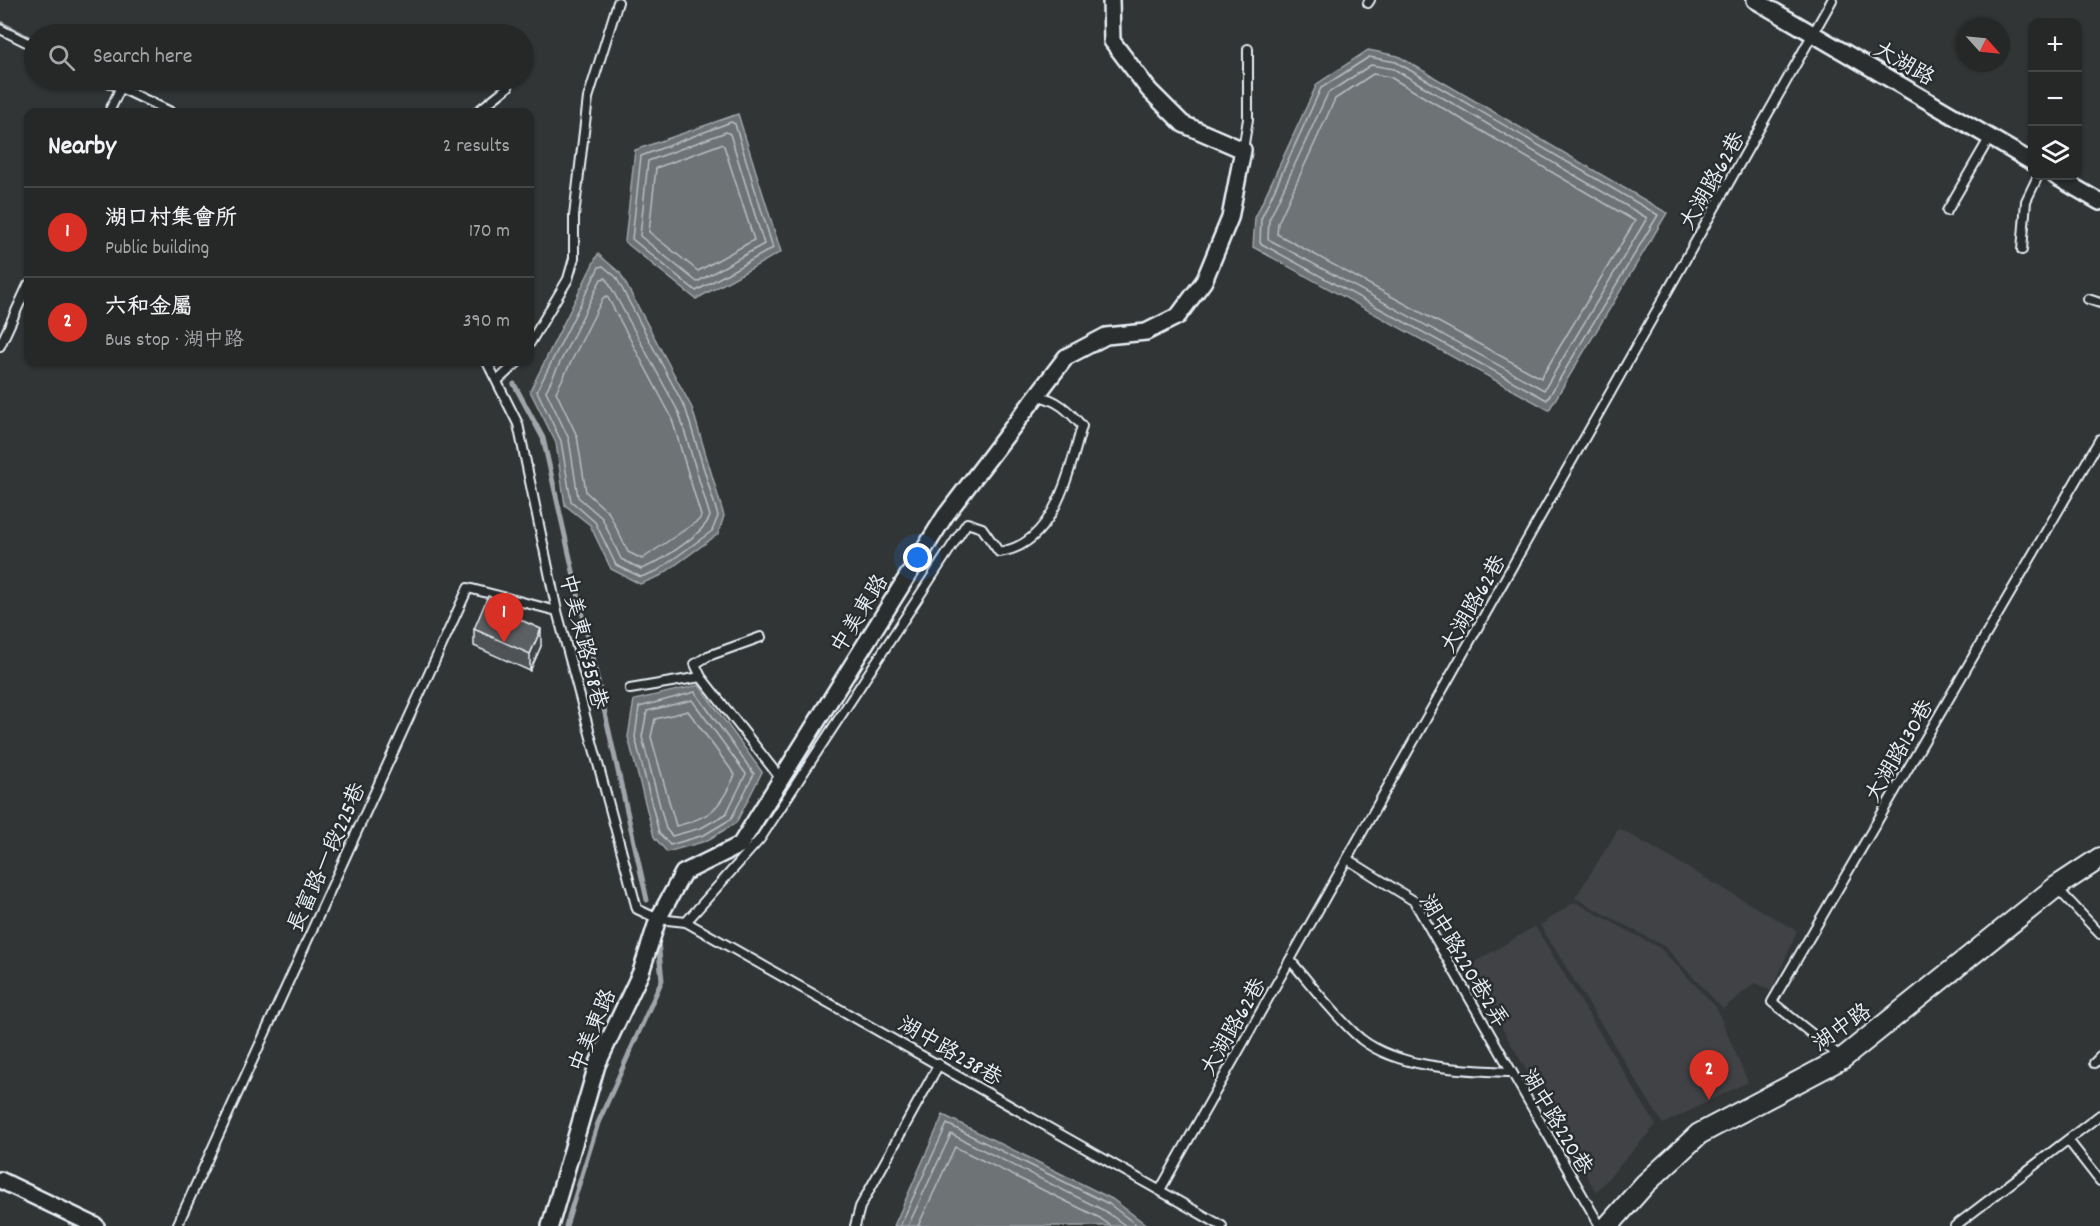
<!DOCTYPE html>
<meta charset="utf-8">
<style>
body{margin:0;font-family:Dekko,"LXGW WenKai TC",sans-serif;background:#2e3030;color:#f1f3f6}
.controls{position:absolute;right:18px;top:18px;display:grid;overflow:hidden;border-radius:12px;box-shadow:0 2px 4px #0004}
.controls button{width:54px;height:54px;display:grid;place-items:center;padding:0;border:0;border-bottom:2px solid #424445;background:#262828;color:#f1f3f6;font:30px sans-serif}
.compass{position:absolute;left:1956px;top:18px;width:54px;height:54px;border-radius:50%;background:#262828;box-shadow:0 2px 4px #0004;rotate:117deg}
.you{position:absolute;left:918px;top:558px;width:21px;height:21px;margin:-15px;border:4px solid #fff;border-radius:50%;background:#1a73e8;box-shadow:0 0 0 9px #1a73e833}
.badge{display:grid;place-items:center;width:39px;height:39px;border-radius:50%;background:#d93025;color:#fff;font-size:20px;font-weight:700}
.pin{position:absolute;translate:-50% -50px;filter:drop-shadow(0 2px 3px #0008)}
.pin::after{content:'';position:absolute;top:32px;width:21px;height:18px;background:inherit;clip-path:polygon(0 0,100% 0,50% 100%)}
.list{margin:0;padding:0;list-style:none}
h2{display:flex;justify-content:space-between;align-items:center;height:78px;margin:0;padding:0 24px;font-size:26px}
h2 small{font-size:20px;font-weight:400;color:#a4a6a8}
.list li{display:grid;grid-template-columns:39px 1fr auto;gap:18px;align-items:center;box-sizing:border-box;height:90px;padding:0 24px;border-top:2px solid #424445}
.list b{display:block;font-size:22px;white-space:nowrap}
.list p{margin:0;font-size:20px;white-space:nowrap;color:#a4a6a8}
.list em{font-size:20px;font-style:normal;color:#a4a6a8}
.icon{flex:none;width:33px;height:33px;fill:none;stroke:currentColor;stroke-width:2;stroke-linecap:round;stroke-linejoin:round}
.map{position:relative;flex:none;width:2100px;height:1226px;overflow:hidden}
.search{position:absolute;background:#262828;box-shadow:0 2px 4px #0004;left:24px;top:24px;width:510px;height:66px;display:flex;align-items:center;gap:15px;box-sizing:border-box;padding:0 21px;border-radius:33px;color:#a4a6a8;font-size:22px}
.panel{position:absolute;background:#262828;box-shadow:0 2px 4px #0004;left:24px;top:108px;width:510px;height:258px;border-radius:12px}
.map>svg:first-child{display:block}
.built{fill:#3f4244}
.water{fill:#6e7376;stroke:#9fa5aa;stroke-width:1.5}
.lines{fill:none;stroke-linecap:round;stroke-linejoin:round}
.shore{stroke:#b7bfc4;stroke-width:1.5}
.stream{stroke:#9fa5aa;stroke-width:5}
.service-casing{stroke:#e8f1f8;stroke-width:12}
.minor-casing{stroke:#e8f1f8;stroke-width:20}
.tertiary-casing{stroke:#e8f1f8;stroke-width:24}
.service{stroke:#2a2d2e;stroke-width:8}
.minor{stroke:#2a2d2e;stroke-width:15}
.tertiary{stroke:#2a2d2e;stroke-width:20}
.wall{fill:#4f5355;stroke:#e8f1f8;stroke-width:1.5}
.shaded-wall{fill:#404345;stroke:#e8f1f8;stroke-width:1.5}
.building{fill:#5c6063;stroke:#e8f1f8;stroke-width:1.5}
.labels{text-anchor:middle;stroke-width:5;stroke-linejoin:round;paint-order:stroke}
.street-label{font-size:22px;fill:#e8f1f8;stroke:#2a2d2e}
</style>
<div class="map">
<svg width="2100" height="1226" viewBox="0 0 2100 1226">
<rect width="100%" height="100%" fill="#323536"/>
<filter id="ink" filterUnits="userSpaceOnUse"><feTurbulence type="fractalNoise" baseFrequency=".0167" numOctaves="2"/><feDisplacementMap in="SourceGraphic" scale="12" xChannelSelector="R" yChannelSelector="G"/><feConvolveMatrix kernelMatrix="1 2 1 2 8 2 1 2 1" color-interpolation-filters="sRGB"/></filter>
<g filter="url(#ink)">
<g class="built">
<path d="M1619 828 1797 931 1772 991 1755 983 1723 1009 1665 947 1575 898Z"/>
<path d="M1575 902 1660 948 1716 1007 1748 1082 1663 1124 1540 925Z"/>
<path d="M1535 926 1656 1125 1596 1192 1467 967Z"/>
</g>
<g class="water">
<path d="M1368 50 1398 56 1667 213 1549 410 1253 247 1255 218 1317 84Z"/>
<path d="M738 114 781 252 696 299 625 242 635 150Z"/>
<path d="M598 254 620 273 692 408 724 516 718 534 660 576 640 584 611 569 590 525 565 505 556 443 530 391Z"/>
<path d="M699 685 762 772 736 823 706 841 667 852 654 837 628 737 634 700Z"/>
<path d="M943 1115 1112 1199 1148 1226H894Z"/>
</g>
<g class="lines">
<g class="shore">
<path d="M1369 57 1396 62 1658 215 1547 400 1260 243 1261 219 1321 88Z"/>
<path d="M1371 65 1394 69 1647 218 1544 390 1268 239 1269 220 1328 93Z"/>
<path d="M1373 74 1390 77 1635 221 1541 378 1277 234 1278 223 1335 99Z"/>
<path d="M731 122 735 124 773 248 696 291 632 239 641 156Z"/>
<path d="M726 132 730 134 764 244 697 282 640 236 648 161Z"/>
<path d="M721 144 724 146 754 240 698 271 649 232 656 168Z"/>
<path d="M603 266 616 277 686 410 718 516 712 531 657 571 641 577 616 565 595 522 571 501 561 441 537 391 599 267Z"/>
<path d="M606 278 679 413 710 516C705 533 659 563 641 569L621 559 602 518 578 497 569 439 546 391 601 279Z"/>
<path d="M607 296 671 416 701 516 699 520 642 559 628 552 609 513 586 492 577 436 556 392 603 298Z"/>
<path d="M695 692 754 774 731 819 704 835 670 845 659 833 635 737 639 707Z"/>
<path d="M692 700 746 774 726 814 701 828 672 836 666 829 642 737 647 711Z"/>
<path d="M688 711 735 775C720 808 712 817 676 826L651 737 655 719Z"/>
<path d="M900 1226 947 1124 1109 1204 1138 1226"/>
<path d="M908 1226 951 1134 1105 1211 1126 1226"/>
<path d="M918 1226 955 1147 1100 1218 1111 1226"/>
</g>
<g class="stream">
<path d="M0 23 34 41"/>
<path d="M112 80 123 85"/>
<path d="M514 384 543 438 647 900"/>
<path d="M566 1226 598 1123 662 980 658 942"/>
</g>
<g class="service-casing">
<g id="service">
<path d="M1368 3 1370 0"/>
<path d="M0 29 34 46"/>
<path d="M104 80 171 112"/>
<path d="M109 112 121 87"/>
<path d="M477 112 508 87"/>
<path d="M1243 150 1248 119V49"/>
<path d="M1947 211 1990 137"/>
<path d="M2022 250 2026 201 2038 176"/>
<path d="M2088 299 2100 303"/>
<path d="M530 343 568 279 574 258V216L588 98 618 2"/>
<path d="M0 346 28 285"/>
<path d="M487 362 518 424 557 611 637 909 658 919 686 922 1222 1226"/>
<path d="M498 380 518 362"/>
<path d="M701 677 695 664 708 656 761 637"/>
<path d="M630 689 701 677 781 779"/>
<path d="M1347 859 1414 901 1600 1226"/>
<path d="M2057 888 2100 934"/>
<path d="M686 922 760 839 967 523 982 528 999 552C1055 545 1069 471 1082 426 1069 411 1057 399 1037 396"/>
<path d="M1290 960C1310 983 1338 1020 1361 1039 1399 1069 1465 1070 1511 1072"/>
<path d="M1841 1057 1772 1002 2100 439"/>
<path d="M2094 1063 2100 1057"/>
<path d="M2068 1140 2100 1181"/>
<path d="M1160 1190 1832 0"/>
<path d="M177 1226 468 588 557 611"/>
<path d="M855 1226 860 1207 939 1064"/>
<path d="M1955 1226 2100 1115"/>
</g>
</g>
<g class="minor-casing">
<g id="minor">
<path d="M1755 0 2032 162"/>
<path d="M2055 176 2100 202"/>
<path d="M0 1180 96 1226"/>
<path d="M550 1226 597 1065 641 972 658 919 683 873 740 845 945 516 1066 357 1106 336 1146 332 1178 316 1204 281 1230 218 1243 150 1183 124 1149 90 1112 41 1111 0"/>
</g>
</g>
<g class="tertiary-casing">
<path id="tertiary" d="M1608 1226 1645 1184 1699 1134 1843 1058 2056 887 2100 858"/>
</g>
<use href="#service" class="service"/>
<use href="#minor" class="minor"/>
<use href="#tertiary" class="tertiary"/>
</g>
<path class="wall" d="M515 618 541 646 530 671 474 646V629Z"/>
<g class="shaded-wall">
<path d="M515 608V625L512 616Z"/>
<path d="M541 629V646L530 671V654Z"/>
</g>
<path class="building" d="M488 596 515 608 512 616 541 629 530 654 474 629Z"/>
</g>
<g class="labels">
<g class="street-label">
<text transform="translate(1905 62) rotate(30)" y="8">大湖路</text>
<text transform="translate(1711 180) rotate(-60)" y="8">大湖路62巷</text>
<text transform="translate(1472 603) rotate(-60)" y="8">大湖路62巷</text>
<text transform="translate(858 613) rotate(-58)" y="8">中美東路</text>
<text transform="translate(585 641) rotate(76)" y="8">中美東路358巷</text>
<text transform="translate(1898 750) rotate(-60)" y="8">大湖路130巷</text>
<text transform="translate(325 857) rotate(-66)" y="8">長富路一段225巷</text>
<text transform="translate(1465 960) rotate(59)" y="8">湖中路220巷2弄</text>
<text transform="translate(1232 1026) rotate(-60)" y="8">大湖路62巷</text>
<text transform="translate(1841 1026) rotate(-35)" y="8">湖中路</text>
<text transform="translate(591 1030) rotate(-67)" y="8">中美東路</text>
<text transform="translate(951 1050) rotate(30)" y="8">湖中路238巷</text>
<text transform="translate(1558 1121) rotate(59)" y="8">湖中路220巷</text>
</g>
</g>
</svg>
<div class="controls">
<button>+</button>
<button>−</button>
<button><svg class="icon" aria-label="layers" viewBox="0 0 24 24"><path d="M12 4l9 5-9 5-9-5zM3 14l9 5 9-5"/></svg></button>
</div>
<svg class="compass" viewBox="-18 -18 36 36"><path d="M0-13l5 13h-10z" fill="#e53935"/><path d="M0 13l5-13h-10z" fill="#a4a6a8"/></svg>
<div class="you"></div>
<div class="pin badge" style="left:504px;top:643px">1</div>
<div class="pin badge" style="left:1709px;top:1100px">2</div>
<div class="search"><svg class="icon" aria-label="search" viewBox="0 0 24 24"><circle cx="10" cy="10" r="6"/><path d="M15 15l6 6"/></svg>Search here</div>
<section class="panel">
<h2>Nearby<small>2 results</small></h2>
<ul class="list">
<li><span class="badge">1</span><div><b>湖口村集會所</b><p>Public building</p></div><em>170 m</em></li>
<li><span class="badge">2</span><div><b>六和金屬</b><p>Bus stop · 湖中路</p></div><em>390 m</em></li>
</ul>
</section>
</div>
